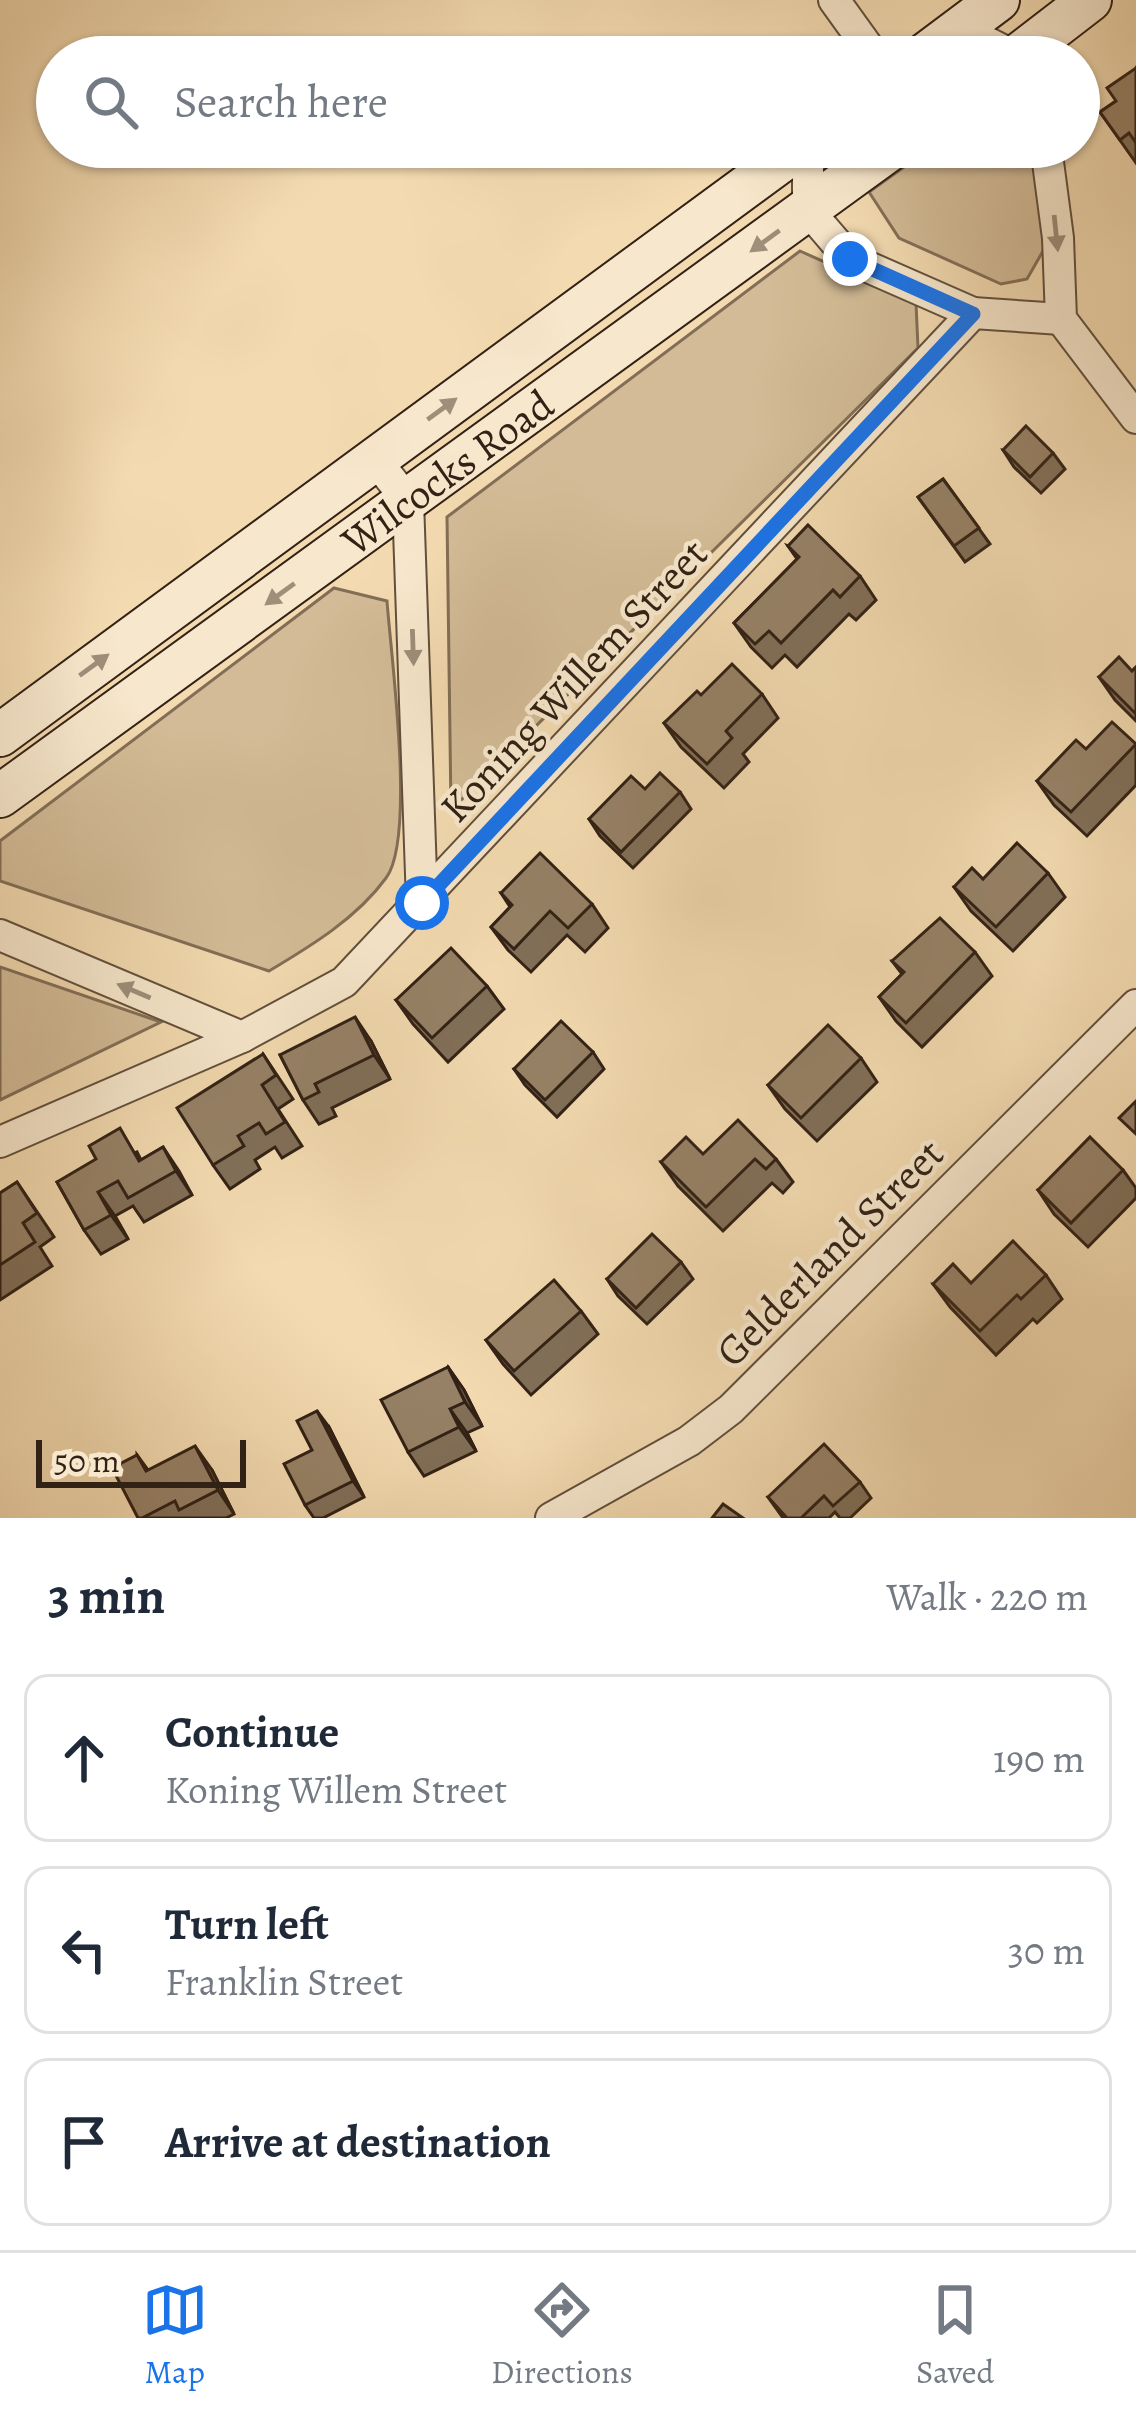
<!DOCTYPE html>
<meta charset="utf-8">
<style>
body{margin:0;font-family:Alegreya,serif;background:#f6f6f7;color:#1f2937}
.scale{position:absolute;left:36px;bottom:30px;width:210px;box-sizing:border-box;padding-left:12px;border:6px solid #322115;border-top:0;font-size:33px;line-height:42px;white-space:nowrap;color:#322115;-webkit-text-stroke:9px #f7e7cc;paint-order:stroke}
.stop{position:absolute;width:36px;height:36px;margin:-27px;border:9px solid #1a73e8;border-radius:50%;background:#fff}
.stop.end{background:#1a73e8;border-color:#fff;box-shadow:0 3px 12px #0008}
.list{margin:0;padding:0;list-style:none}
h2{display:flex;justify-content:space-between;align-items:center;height:156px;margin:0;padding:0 48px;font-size:51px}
h2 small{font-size:39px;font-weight:400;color:#747a83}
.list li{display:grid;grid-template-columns:78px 1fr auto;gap:36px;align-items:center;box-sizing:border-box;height:168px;margin:0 24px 24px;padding:0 24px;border:3px solid #e0e1e3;border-radius:24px}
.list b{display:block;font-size:45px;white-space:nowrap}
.list p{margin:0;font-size:39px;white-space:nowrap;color:#747a83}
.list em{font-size:39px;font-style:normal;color:#747a83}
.icon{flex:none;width:66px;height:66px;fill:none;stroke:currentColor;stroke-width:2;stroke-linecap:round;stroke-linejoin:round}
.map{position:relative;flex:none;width:1136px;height:1518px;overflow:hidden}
.search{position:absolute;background:#fff;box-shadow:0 3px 9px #0004;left:36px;right:36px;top:36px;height:132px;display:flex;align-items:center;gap:30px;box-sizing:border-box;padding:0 42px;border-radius:66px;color:#747a83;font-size:45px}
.sheet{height:732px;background:#fff}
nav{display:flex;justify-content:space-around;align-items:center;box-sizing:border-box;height:168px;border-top:3px solid #e0e1e3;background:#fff;font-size:33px;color:#747a83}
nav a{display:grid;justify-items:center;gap:6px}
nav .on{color:#1a73e8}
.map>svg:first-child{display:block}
.green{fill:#d2bb96;stroke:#826e56;stroke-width:3}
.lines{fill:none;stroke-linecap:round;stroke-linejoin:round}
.street-casing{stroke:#624f3c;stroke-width:34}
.secondary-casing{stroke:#322115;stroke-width:46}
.street{stroke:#f7e7cc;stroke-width:30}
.secondary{stroke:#f7e7cc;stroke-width:42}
.wall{fill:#816f58;stroke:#322115;stroke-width:3}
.shaded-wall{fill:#695a47;stroke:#322115;stroke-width:3}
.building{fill:#968166;stroke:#322115;stroke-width:3}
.oneway{fill:#9e8e7a}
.route{stroke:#1a73e8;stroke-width:15}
.labels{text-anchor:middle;stroke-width:9;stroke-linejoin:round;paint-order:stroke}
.street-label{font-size:42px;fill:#322115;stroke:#f7e7cc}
</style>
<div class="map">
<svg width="1136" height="1518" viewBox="0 0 1136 1518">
<rect width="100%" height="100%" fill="#f3dab0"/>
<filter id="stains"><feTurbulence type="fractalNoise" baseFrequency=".00167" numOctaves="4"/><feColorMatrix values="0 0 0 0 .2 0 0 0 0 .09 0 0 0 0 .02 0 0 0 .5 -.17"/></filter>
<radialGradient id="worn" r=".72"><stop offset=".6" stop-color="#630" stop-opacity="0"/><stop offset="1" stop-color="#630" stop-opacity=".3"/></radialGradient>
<g class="green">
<path d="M932 147H1035L1047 244 1027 279 1001 284 899 238 869 192Z"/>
<path d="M800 251 916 303 918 348 451 810 447 517Z"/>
<path d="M334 588 387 601C391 657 416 838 386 878 357 918 311 946 269 971L0 881V841Z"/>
<path d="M0 967 161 1022 0 1100Z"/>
</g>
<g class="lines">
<g class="street-casing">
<g id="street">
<path d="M834 0 875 57"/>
<path d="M959 28 1016 57"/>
<path d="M808 147V210L850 259 973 313 1061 319"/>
<path d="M1046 147 1058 238 1061 319 1136 418"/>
<path d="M374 458 408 501 422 903"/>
<path d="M0 935 242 1037"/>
<path d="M0 1142 242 1037 344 982 973 313"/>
<path d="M551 1518 689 1441 731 1409 1136 1005"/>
</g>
</g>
<g class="secondary-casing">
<g id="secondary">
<path d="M922 57 998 0"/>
<path d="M1016 57 1090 0"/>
<path d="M0 735 800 147"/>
<path d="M0 796 893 147"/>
</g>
</g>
<use href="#street" class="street"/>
<use href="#secondary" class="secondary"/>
</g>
<g class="wall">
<path d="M1136 68V163L1100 112 1116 101Z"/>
<path d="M1003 450 1053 453 1065 469 1041 493 1014 467Z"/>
<path d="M943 479 990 544 965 562 918 497Z"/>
<path d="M788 546 860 576 876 600 856 620 849 614 797 667 785 655 772 668 751 647 734 623 797 559Z"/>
<path d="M1136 667V721L1115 700 1099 677 1132 671Z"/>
<path d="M762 694 778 718 743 754 749 762 724 788 681 747 664 723 701 695Z"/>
<path d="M1136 744V785L1087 836 1054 805 1037 781Z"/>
<path d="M645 789 680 792 691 809 633 868 600 836 589 819Z"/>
<path d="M1048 873 1065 897 1013 951 971 911 954 887 983 879Z"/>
<path d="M501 893 592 904 608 928 585 952 567 935 531 972 508 950 491 927 510 907Z"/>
<path d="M975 952 992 976 922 1047 896 1021 879 997 902 974 892 961Z"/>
<path d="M487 986 504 1009 448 1062 413 1024 396 1000Z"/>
<path d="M371 1041 390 1079 332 1108 336 1116 319 1124 303 1100 280 1055Z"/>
<path d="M593 1052 604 1069 557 1117 525 1085 514 1069Z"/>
<path d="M263 1054 293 1099 278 1109 302 1146 282 1158 275 1147 255 1160 260 1169 230 1189 213 1165Z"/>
<path d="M861 1058 877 1082 817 1141 785 1109 768 1085Z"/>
<path d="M163 1147 192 1195 144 1222 133 1206 115 1216 128 1239 101 1254 84 1230 57 1182 137 1152 141 1160Z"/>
<path d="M776 1159 793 1182 783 1193 772 1183 723 1231 678 1186 661 1162Z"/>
<path d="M1123 1170 1136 1188V1198L1088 1247 1054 1214 1038 1190Z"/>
<path d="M17 1182 54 1237 40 1247 52 1266 0 1300V1193Z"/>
<path d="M681 1262 693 1279 647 1324 618 1296 607 1279Z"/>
<path d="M1046 1275 1062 1299 1037 1323 1033 1319 996 1355 950 1307 933 1284 971 1283Z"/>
<path d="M581 1311 598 1334 531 1395 503 1364 486 1340Z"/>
<path d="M448 1367 464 1390 482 1426 467 1433 476 1451 424 1476 408 1452Z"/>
<path d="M329 1427 364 1497 323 1518H314L305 1505 312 1450Z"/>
<path d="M137 1455 148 1470H212L234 1514 226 1518H138Z"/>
<path d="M860 1482 871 1498 850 1518H840L835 1512 829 1518H783L768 1497Z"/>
</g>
<g class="shaded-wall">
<path d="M355 1017 371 1041 390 1079 374 1055Z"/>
<path d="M163 1147 179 1171 192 1195 176 1171Z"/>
<path d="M98 1192 115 1216 128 1239 111 1215Z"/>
<path d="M448 1367 464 1390 482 1426 465 1402Z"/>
<path d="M450 1409 467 1433 476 1451 459 1427Z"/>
<path d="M317 1411 329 1427 364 1497 353 1481Z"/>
<path d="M195 1446 212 1470 234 1514 218 1490Z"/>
</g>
<g class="building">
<path d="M1136 68V143L1129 133 1120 140 1100 112 1116 101 1107 88Z"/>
<path d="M1026 426 1053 453 1030 477 1003 450Z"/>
<path d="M943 479 979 528 954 546 918 497Z"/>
<path d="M808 525 860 576 840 597 833 590 781 643 769 631 755 644 734 623 799 557 788 546Z"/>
<path d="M1119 657 1132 671 1136 667V714L1099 677Z"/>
<path d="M732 664 762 694 726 731 732 738 707 764 664 723 697 691 701 695Z"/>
<path d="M1112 722 1136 744 1071 812 1037 781 1076 740 1086 749Z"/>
<path d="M660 773 680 792 621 852 589 819 631 776 645 789Z"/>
<path d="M1017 843 1048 873 996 927 954 887 972 868 983 879Z"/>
<path d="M540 853 592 904 568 928 550 911 514 949 491 927 512 905 501 893Z"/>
<path d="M940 918 975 952 906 1023 879 997 904 972 892 961Z"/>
<path d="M451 948 487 986 432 1038 396 1000Z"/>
<path d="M355 1017 374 1055 315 1084 319 1092 303 1100 280 1055Z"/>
<path d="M561 1021 593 1052 545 1100 514 1069Z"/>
<path d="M828 1025 861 1058 801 1118 768 1085Z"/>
<path d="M263 1054 276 1075 262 1085 285 1122 266 1134 259 1123 238 1136 244 1146 213 1165 177 1108Z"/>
<path d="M1136 1101V1134L1119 1118Z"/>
<path d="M738 1120 776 1159 766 1169 755 1159 706 1207 661 1162 686 1137 703 1154Z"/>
<path d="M120 1128 139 1161 163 1147 176 1171 128 1198 118 1181 98 1192 111 1215 84 1230 57 1182 96 1159 89 1146Z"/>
<path d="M1090 1137 1123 1170 1071 1223 1038 1190Z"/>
<path d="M17 1182 37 1213 23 1223 35 1242 0 1265V1193Z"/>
<path d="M652 1234 681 1262 636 1308 607 1279Z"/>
<path d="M1013 1241 1046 1275 1021 1299 1017 1295 980 1331 933 1284 953 1264 971 1283Z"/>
<path d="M554 1280 581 1311 514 1371 486 1340Z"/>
<path d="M448 1367 465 1402 450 1409 459 1427 408 1452 381 1400Z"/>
<path d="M317 1411 353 1481 305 1505 284 1464 312 1450 297 1421Z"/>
<path d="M824 1444 860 1482 833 1506 824 1496 801 1518H787L768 1497Z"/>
<path d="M195 1446 218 1490 179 1510 175 1501 142 1518H138L112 1468 137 1455 146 1471Z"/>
<path d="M723 1504 743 1518H712Z"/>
</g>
<defs><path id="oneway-solid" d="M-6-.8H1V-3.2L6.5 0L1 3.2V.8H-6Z" transform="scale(3)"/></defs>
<g class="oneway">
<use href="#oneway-solid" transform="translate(1056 233) rotate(84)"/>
<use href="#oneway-solid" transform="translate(765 241) rotate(144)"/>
<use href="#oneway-solid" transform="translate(442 409) rotate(-36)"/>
<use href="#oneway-solid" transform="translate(280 594) rotate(144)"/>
<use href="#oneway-solid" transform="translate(413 647) rotate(88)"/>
<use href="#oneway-solid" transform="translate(94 665) rotate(-36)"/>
<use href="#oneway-solid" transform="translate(134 991) rotate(-157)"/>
</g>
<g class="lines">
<path class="route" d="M422 903 973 314 850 259"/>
</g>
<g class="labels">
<g class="street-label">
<text transform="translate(447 472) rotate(-36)" y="15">Wilcocks Road</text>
<text transform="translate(573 680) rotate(-47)" y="15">Koning Willem Street</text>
<text transform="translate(829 1252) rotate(-45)" y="15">Gelderland Street</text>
</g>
</g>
<rect width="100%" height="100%" filter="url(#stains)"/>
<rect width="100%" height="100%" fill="url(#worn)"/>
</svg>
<div class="scale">50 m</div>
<div class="stop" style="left:422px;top:903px"></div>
<div class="stop end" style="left:850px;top:259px"></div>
<div class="search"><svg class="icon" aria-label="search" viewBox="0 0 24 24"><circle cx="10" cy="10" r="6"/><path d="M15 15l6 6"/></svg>Search here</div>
</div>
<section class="sheet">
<h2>3 min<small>Walk · 220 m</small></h2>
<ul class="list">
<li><svg class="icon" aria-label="ahead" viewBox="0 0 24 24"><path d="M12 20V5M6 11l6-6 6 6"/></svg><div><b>Continue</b><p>Koning Willem Street</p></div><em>190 m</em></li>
<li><svg class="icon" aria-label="left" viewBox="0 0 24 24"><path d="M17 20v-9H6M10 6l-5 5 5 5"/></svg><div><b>Turn left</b><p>Franklin Street</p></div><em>30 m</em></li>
<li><svg class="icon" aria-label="arrive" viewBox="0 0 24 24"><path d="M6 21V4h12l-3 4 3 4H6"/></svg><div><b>Arrive at destination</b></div></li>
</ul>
</section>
<nav>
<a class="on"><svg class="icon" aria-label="map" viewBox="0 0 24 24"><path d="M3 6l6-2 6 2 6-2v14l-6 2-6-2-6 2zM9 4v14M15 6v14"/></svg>Map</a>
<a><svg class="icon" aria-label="directions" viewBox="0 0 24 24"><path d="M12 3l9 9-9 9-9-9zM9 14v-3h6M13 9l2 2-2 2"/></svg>Directions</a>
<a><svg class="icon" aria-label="saved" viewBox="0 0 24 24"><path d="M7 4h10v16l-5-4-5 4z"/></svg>Saved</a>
</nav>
